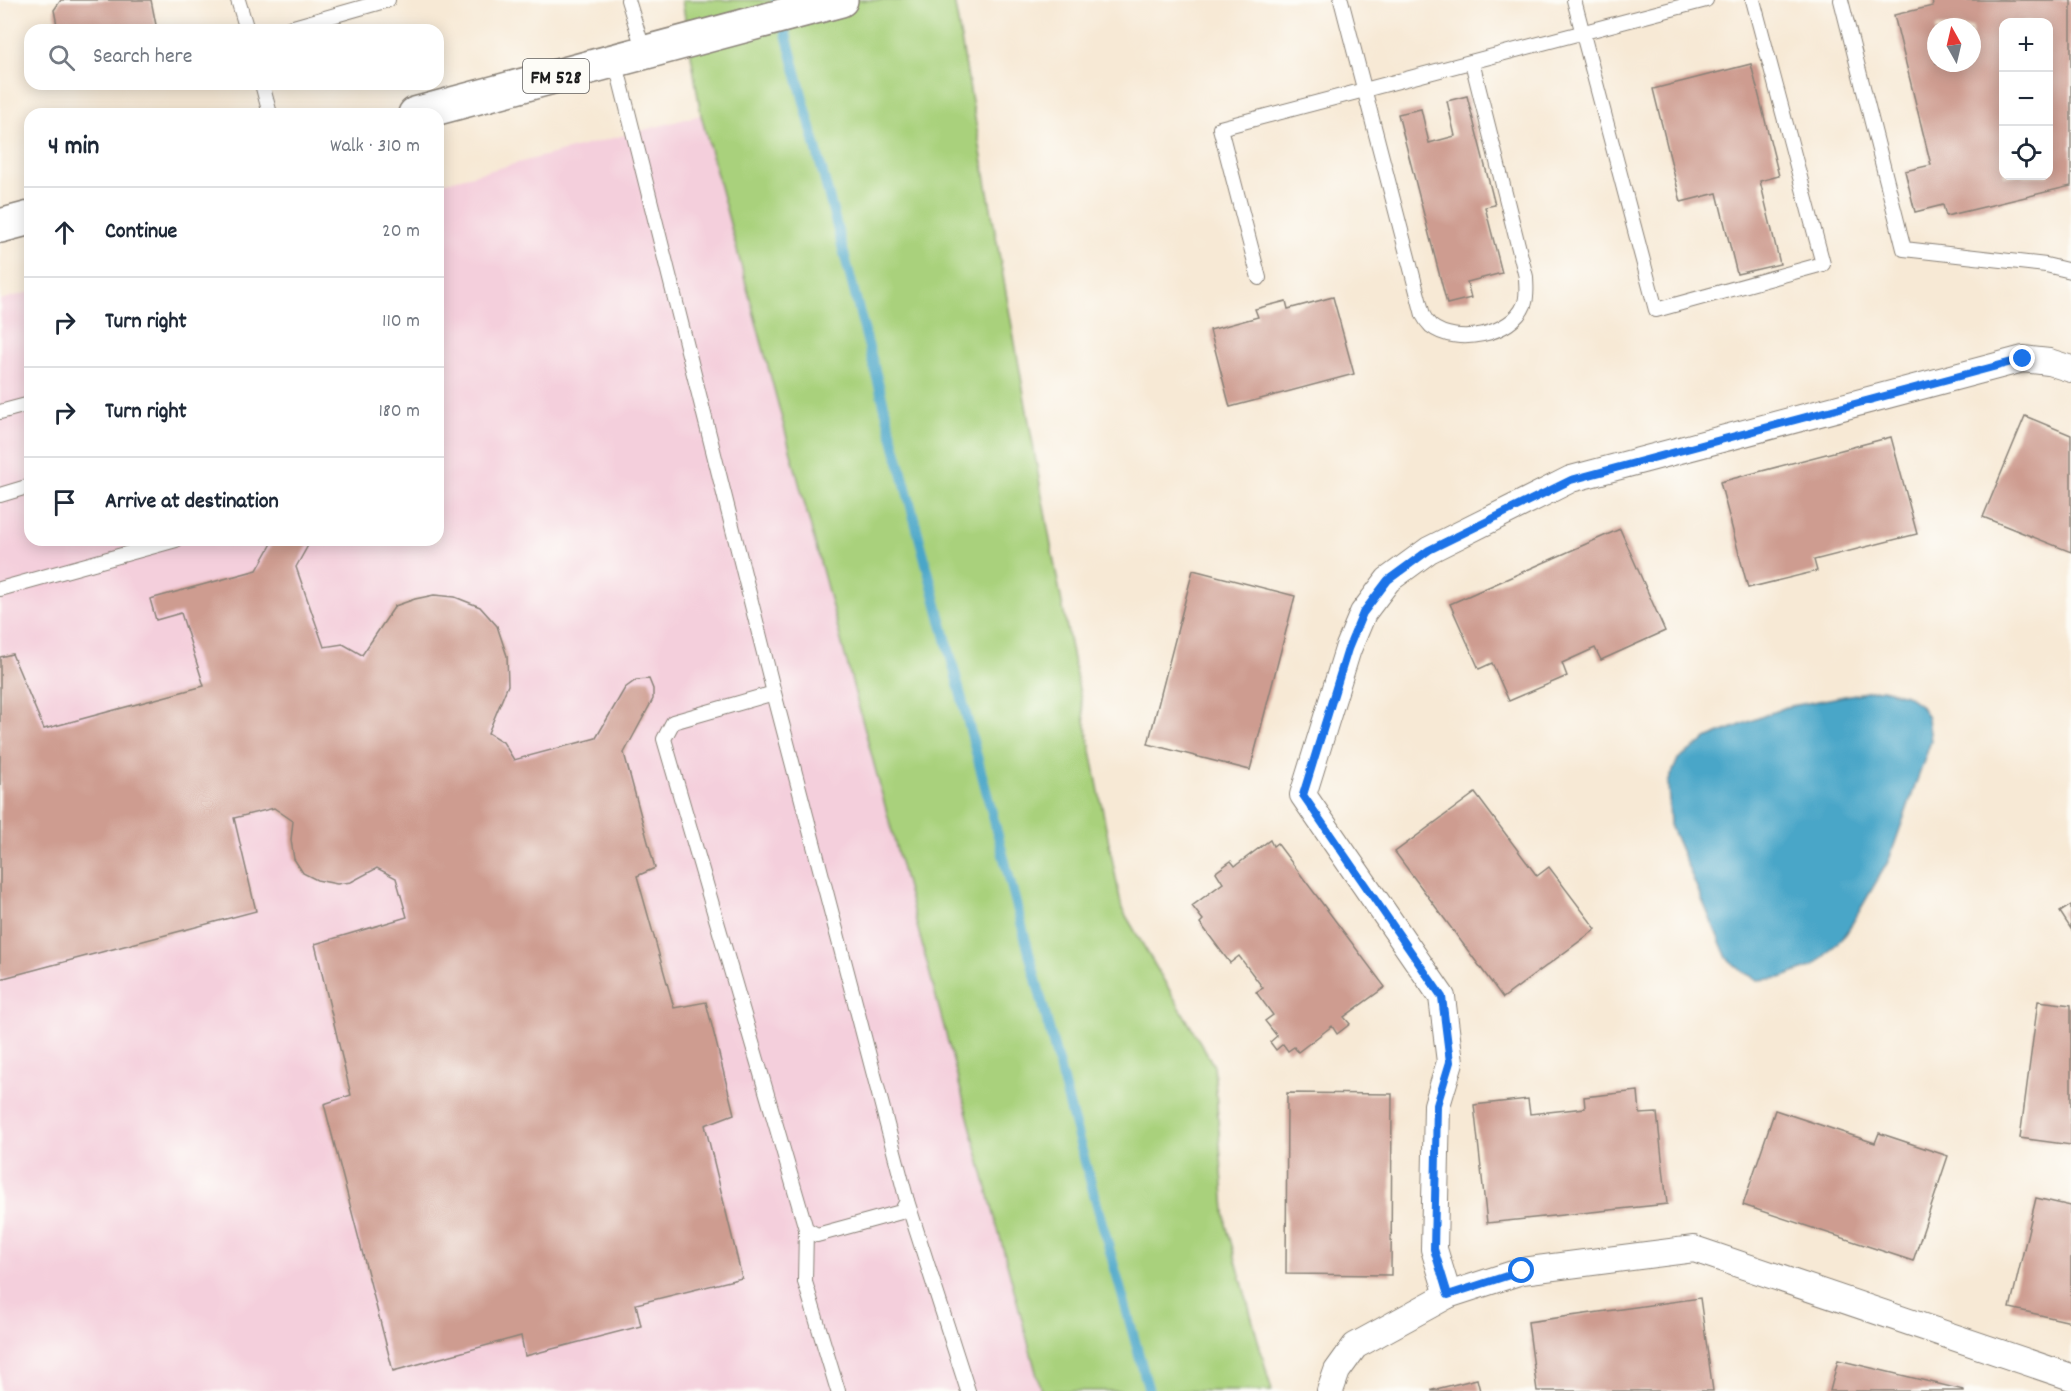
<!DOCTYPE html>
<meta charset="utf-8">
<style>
body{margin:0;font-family:Dekko,sans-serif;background:#f6f6f7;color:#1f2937}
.controls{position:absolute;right:18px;top:18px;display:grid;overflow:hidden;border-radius:12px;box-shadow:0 3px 15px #0003}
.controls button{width:54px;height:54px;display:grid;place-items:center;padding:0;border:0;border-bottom:2px solid #e0e1e3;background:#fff;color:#1f2937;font:30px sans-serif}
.compass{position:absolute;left:1927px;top:18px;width:54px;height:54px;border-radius:50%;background:#fff;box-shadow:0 3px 15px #0003;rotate:352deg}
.stop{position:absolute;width:18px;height:18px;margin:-14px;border:4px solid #1a73e8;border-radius:50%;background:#fff}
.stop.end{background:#1a73e8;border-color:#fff;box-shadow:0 2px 6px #0008}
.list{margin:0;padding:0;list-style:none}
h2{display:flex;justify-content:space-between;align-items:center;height:78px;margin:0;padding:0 24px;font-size:26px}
h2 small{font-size:20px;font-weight:400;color:#747a83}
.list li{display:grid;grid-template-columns:39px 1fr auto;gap:18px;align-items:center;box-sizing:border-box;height:90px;padding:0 24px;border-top:2px solid #e0e1e3}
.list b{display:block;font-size:22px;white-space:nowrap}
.list em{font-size:20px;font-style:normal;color:#747a83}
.icon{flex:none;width:33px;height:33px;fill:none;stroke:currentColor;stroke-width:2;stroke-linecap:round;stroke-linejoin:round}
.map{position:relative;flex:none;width:2071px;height:1391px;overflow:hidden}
.search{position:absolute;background:#fff;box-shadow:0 3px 15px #0003;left:24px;top:24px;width:420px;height:66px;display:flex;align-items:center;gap:15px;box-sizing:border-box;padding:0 21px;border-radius:18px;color:#747a83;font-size:22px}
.panel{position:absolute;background:#fff;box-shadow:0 3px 15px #0003;left:24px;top:108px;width:420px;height:438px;border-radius:18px}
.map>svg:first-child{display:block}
.built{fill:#f4cfdc}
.green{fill:#a9d17c;stroke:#62764c;stroke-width:1.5}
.water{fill:#49a6c8;stroke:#326172;stroke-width:1.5}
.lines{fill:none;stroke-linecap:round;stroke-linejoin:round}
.stream{stroke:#49a6c8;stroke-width:10}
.building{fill:#ce9c90;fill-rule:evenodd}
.lane-casing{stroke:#8a8278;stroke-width:16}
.street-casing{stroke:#8a8278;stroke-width:28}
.primary-casing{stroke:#8a8278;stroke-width:36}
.lane{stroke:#fff;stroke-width:14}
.street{stroke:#fff;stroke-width:26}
.primary{stroke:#fff;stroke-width:33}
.route{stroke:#1a73e8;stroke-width:8}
.labels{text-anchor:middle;stroke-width:4.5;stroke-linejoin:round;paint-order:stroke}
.shield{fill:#fdfcf7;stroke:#605f5e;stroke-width:1.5}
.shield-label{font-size:20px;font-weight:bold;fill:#1c1c1c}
</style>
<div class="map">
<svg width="2071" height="1391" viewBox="0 0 2071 1391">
<rect width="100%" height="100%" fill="#fdfcf7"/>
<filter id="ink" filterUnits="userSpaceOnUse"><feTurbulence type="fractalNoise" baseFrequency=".0167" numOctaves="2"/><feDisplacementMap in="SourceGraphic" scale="12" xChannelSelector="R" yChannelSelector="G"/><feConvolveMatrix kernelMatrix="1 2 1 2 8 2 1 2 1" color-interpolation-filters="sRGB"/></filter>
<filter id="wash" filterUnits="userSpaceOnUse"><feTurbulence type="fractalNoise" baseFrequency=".008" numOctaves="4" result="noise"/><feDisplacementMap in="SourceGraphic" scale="24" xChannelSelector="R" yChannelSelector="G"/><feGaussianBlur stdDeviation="1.35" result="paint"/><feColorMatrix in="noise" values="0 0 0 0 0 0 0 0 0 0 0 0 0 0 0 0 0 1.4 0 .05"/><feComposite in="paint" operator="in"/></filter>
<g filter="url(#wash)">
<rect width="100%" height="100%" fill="#f7e9d5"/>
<path class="built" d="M701 115 1041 1391H0V300L30 292V540H438V184Z"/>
<path class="green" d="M682 0H954L1053 557 1122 909 1214 1066 1226 1224 1272 1391H1041L701 115Z"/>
<path class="water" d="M1882 689 1906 695 1920 705 1928 718 1931 741 1889 860 1846 934 1814 966 1780 978 1758 980 1743 972 1727 958 1670 825 1668 783 1678 759 1708 738 1786 707Z"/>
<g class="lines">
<path class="stream" d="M777 0 1073 1119 1149 1391"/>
</g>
<g id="blocks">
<g class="building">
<path d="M61 0H151L157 30H58L54 10Z"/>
<path d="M1932 0H2071V186L1946 216 1943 205 1915 212 1905 171 1931 165 1894 15 1933 6ZM2004 22H2048V176H2004ZM1936 27H1972V63H1936Z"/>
<path d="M1751 64 1779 176 1760 181 1780 264 1737 274 1717 193 1681 202 1653 89Z"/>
<path d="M1467 96 1495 205 1485 207 1502 273 1467 282 1471 298 1447 304 1398 114 1421 109 1429 143 1455 136 1447 101Z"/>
<path d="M1333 297 1354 374 1230 407 1210 330 1258 317 1255 309 1286 301 1288 309Z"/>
<path d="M2025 416 2071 435V552L1983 517Z"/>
<path d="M1891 437 1917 534 1814 560 1817 571 1748 588 1720 482Z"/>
<path d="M1620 529 1665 631 1601 660 1595 648 1562 663 1567 676 1509 701 1492 663 1479 669 1450 604Z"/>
<path d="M274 540H311L296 567 324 647 343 644 362 655 395 606 415 599 434 595 455 597 480 607 497 626 507 656 508 685 488 733 503 742 514 760 596 738 625 688 636 680 649 679 653 689V699L624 753 655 868 637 876 674 1008 706 1002 734 1114 705 1125 742 1278 636 1304 641 1326 525 1356 521 1336 393 1371 324 1104 351 1095 315 944 407 917 396 878 377 868 351 882 337 884 317 880 303 873 294 859 291 840 293 821 274 808 234 818 256 911 0 979V657L12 654 44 729 204 686 181 613 156 620 150 599 257 570Z"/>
<path d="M1193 570 1295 596 1250 770 1148 744Z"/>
<path d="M1475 793 1537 876 1549 867 1596 929 1503 998 1395 852Z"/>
<path d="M1270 840 1273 846 1277 843 1385 987 1344 1017 1350 1024 1337 1034 1332 1026 1298 1052 1294 1047 1288 1051 1283 1044 1276 1050 1270 1042 1277 1036 1265 1021 1273 1015 1256 992 1263 988 1239 956 1230 963 1200 923 1203 920 1192 906 1223 883 1216 872 1231 861 1235 866Z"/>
<path d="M2071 905V929L2060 912Z"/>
<path d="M2038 1001 2071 1005V1145L2020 1138Z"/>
<path d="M1638 1091 1640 1114 1657 1113 1667 1204 1487 1223 1474 1105 1528 1099 1530 1114 1585 1108 1584 1097Z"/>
<path d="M1287 1093 1392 1094 1391 1275 1286 1274Z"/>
<path d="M1775 1110 1875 1143 1879 1133 1948 1156 1913 1261 1743 1205Z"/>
<path d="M2036 1198 2071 1206V1322L2010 1308Z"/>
<path d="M1700 1298 1713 1391H1537L1528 1322Z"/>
<path d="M1838 1360 1964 1390V1391H1830Z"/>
<path d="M1477 1379 1480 1391H1432V1390Z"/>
</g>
</g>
</g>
<g filter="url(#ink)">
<use href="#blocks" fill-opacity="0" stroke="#8a8278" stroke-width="1.5"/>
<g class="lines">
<g class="lane-casing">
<g id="lane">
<path d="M238 0 247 30"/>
<path d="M628 0 644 52"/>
<path d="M1341 0 1423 315C1425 319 1428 323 1431 326 1456 346 1512 335 1524 305 1528 297 1526 285 1526 277L1472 62"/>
<path d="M1574 0 1656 310 1823 264 1753 0"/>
<path d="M1841 0 1904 249 2046 265 2071 271"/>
<path d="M283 30 388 0"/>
<path d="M615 60 774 693 907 1201 901 1212 817 1235 806 1229 664 739 673 722 774 693"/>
<path d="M262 84 270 114"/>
<path d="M1259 278 1220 128 1706 0"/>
<path d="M0 412 30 404"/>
<path d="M0 495 30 486"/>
<path d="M0 589 176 540"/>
<path d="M907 1201 968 1391"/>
<path d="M806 1229 805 1282 838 1391"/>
</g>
</g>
<g class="street-casing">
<g id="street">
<path d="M1448 1295 1434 1249 1437 1105 1450 1062 1442 997 1303 795 1348 649 1363 613 1388 580 1429 550 1571 479 2023 359 2049 362 2071 369"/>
<path d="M1330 1391 1337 1371 1355 1346 1448 1295 1522 1271 1694 1249 2071 1377"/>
</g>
</g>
<g class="primary-casing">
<g id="primary">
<path d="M415 114 841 0"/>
<path d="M0 226 30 218"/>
</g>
</g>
<use href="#lane" class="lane"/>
<use href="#street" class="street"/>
<use href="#primary" class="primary"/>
</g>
</g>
<g class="lines" filter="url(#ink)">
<path class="route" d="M1522 1271 1448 1295 1434 1249 1437 1105 1450 1062 1442 997 1303 795 1348 649 1363 613 1388 580 1429 550 1571 480 2023 359"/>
</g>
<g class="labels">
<rect class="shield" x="523" y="59" width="66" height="34" rx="4.5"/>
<g class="shield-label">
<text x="556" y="83">FM 528</text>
</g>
</g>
</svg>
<div class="controls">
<button>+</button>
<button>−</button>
<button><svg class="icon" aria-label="locate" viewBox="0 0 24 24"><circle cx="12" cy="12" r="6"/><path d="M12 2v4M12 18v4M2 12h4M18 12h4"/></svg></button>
</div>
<svg class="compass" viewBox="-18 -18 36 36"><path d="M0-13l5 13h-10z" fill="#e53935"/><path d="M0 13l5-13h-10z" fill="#747a83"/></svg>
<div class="stop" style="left:1522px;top:1271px"></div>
<div class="stop end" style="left:2023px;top:359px"></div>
<div class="search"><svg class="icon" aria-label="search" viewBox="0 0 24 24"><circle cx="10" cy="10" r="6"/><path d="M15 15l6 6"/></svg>Search here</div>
<section class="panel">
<h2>4 min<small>Walk · 310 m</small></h2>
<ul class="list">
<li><svg class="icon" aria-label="ahead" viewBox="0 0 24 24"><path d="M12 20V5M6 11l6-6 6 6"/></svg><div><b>Continue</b></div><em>20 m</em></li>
<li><svg class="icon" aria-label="right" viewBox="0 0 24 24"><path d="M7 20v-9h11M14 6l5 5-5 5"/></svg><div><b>Turn right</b></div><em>110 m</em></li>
<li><svg class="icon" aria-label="right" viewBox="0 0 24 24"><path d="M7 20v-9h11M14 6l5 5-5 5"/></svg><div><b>Turn right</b></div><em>180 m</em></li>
<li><svg class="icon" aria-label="arrive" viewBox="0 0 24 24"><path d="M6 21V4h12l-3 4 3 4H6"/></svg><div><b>Arrive at destination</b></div></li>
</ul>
</section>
</div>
